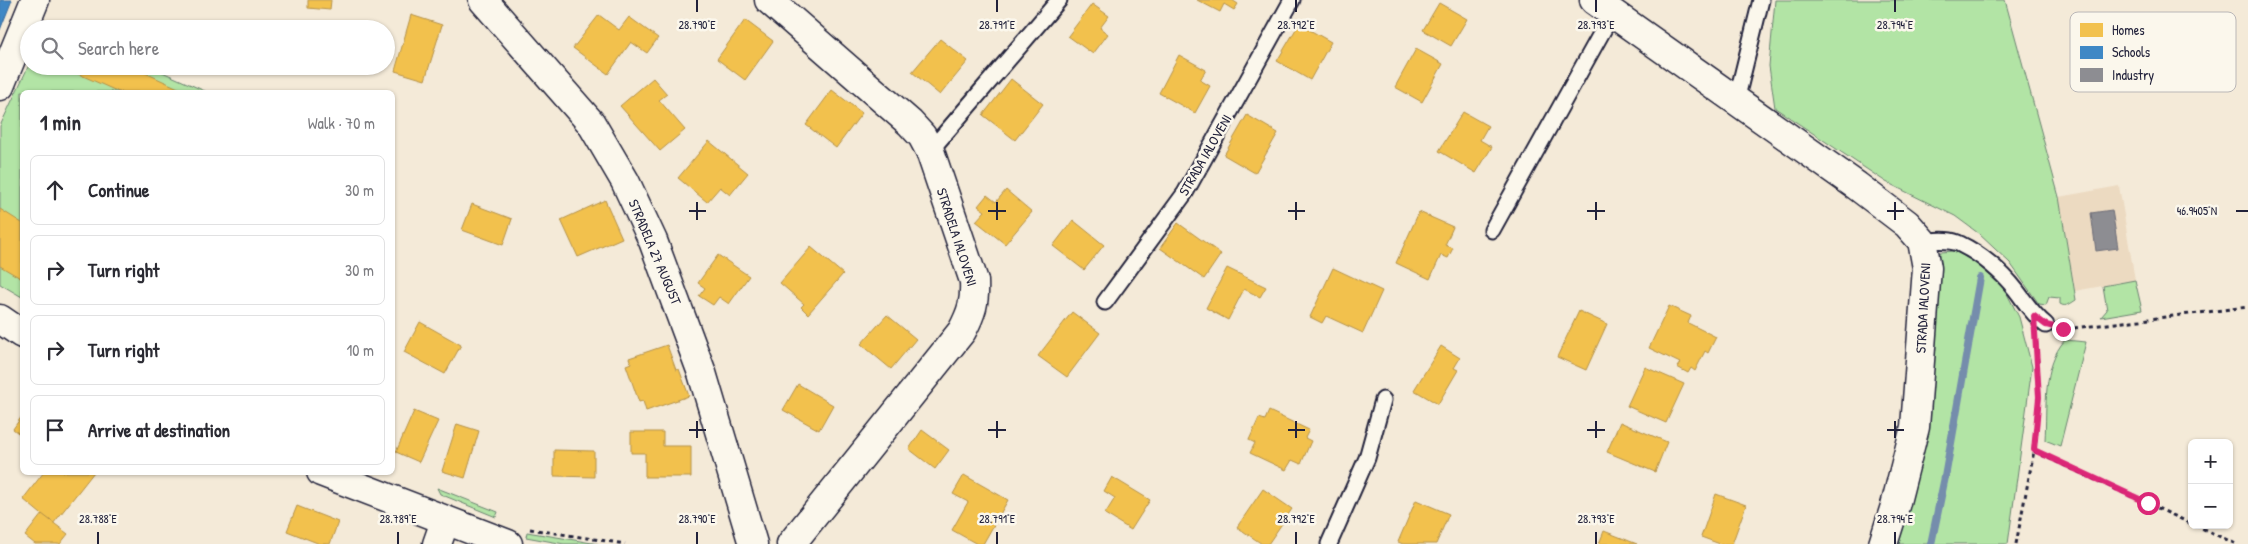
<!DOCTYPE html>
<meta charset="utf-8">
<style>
body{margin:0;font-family:"Patrick Hand",sans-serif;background:#f7f7f7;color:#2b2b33}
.controls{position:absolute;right:15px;bottom:15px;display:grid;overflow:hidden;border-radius:8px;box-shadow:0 1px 4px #0004}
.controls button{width:45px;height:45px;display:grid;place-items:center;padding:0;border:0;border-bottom:1px solid #e1e1e2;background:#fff;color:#2b2b33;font:25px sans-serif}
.stop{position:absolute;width:15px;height:15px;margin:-11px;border:4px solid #db2777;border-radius:50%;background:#fff}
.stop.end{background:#db2777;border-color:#fff;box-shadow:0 1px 5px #0008}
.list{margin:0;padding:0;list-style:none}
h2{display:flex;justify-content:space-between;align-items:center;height:65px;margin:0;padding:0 20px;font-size:21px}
h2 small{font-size:16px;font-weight:400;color:#7c7c81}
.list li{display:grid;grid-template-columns:32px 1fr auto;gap:15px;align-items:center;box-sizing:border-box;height:70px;margin:0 10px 10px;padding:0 10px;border:1px solid #e1e1e2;border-radius:8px}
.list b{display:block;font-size:19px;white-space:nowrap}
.list em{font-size:16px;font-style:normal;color:#7c7c81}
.icon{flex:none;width:28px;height:28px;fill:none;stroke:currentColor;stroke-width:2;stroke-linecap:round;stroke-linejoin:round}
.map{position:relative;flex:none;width:2248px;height:544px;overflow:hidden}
.search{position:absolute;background:#fff;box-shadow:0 1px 4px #0004;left:20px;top:20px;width:375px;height:55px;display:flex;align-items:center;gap:12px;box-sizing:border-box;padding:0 18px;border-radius:28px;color:#7c7c81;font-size:19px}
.panel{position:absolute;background:#fff;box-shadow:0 1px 4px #0004;left:20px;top:90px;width:375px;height:385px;border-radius:8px}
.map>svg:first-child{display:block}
.built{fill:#ecdac1}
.green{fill:#b2e4a5;stroke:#6a8370}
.homes{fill:#f2c14e;stroke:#b49148}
.schools{fill:#3f88c5;stroke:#36699c}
.industry{fill:#8d8d92;stroke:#6d6d78}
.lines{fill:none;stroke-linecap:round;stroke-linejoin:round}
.stream{stroke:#758dac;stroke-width:8}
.service-casing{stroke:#22223b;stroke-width:19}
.minor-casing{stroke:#22223b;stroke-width:31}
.tertiary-casing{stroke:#22223b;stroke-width:31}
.secondary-casing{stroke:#22223b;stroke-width:31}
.path{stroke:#22223b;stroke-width:3;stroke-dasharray:4 4;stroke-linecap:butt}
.service{stroke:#fbf7ec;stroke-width:15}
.minor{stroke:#fbf7ec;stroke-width:28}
.tertiary{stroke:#fbf7ec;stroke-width:28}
.secondary{stroke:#fbf7ec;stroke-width:28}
.route{stroke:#db2777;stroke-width:6}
.ticks{fill:none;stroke:#22223b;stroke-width:2}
.labels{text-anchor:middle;stroke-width:5;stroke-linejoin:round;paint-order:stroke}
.street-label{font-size:14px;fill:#22223b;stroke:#fbf7ec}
.key{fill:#fbf7ec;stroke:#bab7b7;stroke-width:1}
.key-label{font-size:14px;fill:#22223b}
.ticks-label{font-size:12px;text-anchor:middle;fill:#22223b;stroke:#fbf7ec;stroke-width:5;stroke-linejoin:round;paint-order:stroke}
</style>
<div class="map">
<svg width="2248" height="544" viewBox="0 0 2248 544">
<rect width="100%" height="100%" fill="#f4ead8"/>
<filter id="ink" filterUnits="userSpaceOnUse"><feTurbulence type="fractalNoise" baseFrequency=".02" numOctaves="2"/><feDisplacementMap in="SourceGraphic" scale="10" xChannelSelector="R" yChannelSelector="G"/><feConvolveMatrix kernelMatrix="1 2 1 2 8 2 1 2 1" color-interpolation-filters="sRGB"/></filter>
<g filter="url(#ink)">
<path class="built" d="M2119 186 2135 280 2075 291 2059 197Z"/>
<g class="green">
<path d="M1775 0H2005L2059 197 2076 300C2071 303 2066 308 2060 304V298L2049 297 2046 305 2039 304 2010 263 1978 233 1955 216 1886 182 1775 108 1769 66Z"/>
<path d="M29 65 149 66 207 92H22V297L0 284V126Z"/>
<path d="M1955 251 1973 261 2004 288 2019 317 2032 367 2008 544H1893L1924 431 1940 252Z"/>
<path d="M2135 280 2142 310 2101 317 2107 310 2103 286Z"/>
<path d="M2065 340 2086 342 2060 446 2045 440C2047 407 2042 366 2065 340Z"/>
<path d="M437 488 498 512 496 517 440 494Z"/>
<path d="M527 532 598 544H564L526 537Z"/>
</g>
<g class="homes">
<path d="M308 0H331L330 10 308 8Z"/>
<path d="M1197 0H1232L1238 4 1234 10 1224 4 1220 12Z"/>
<path d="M1439 3 1467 19 1451 46 1423 30Z"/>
<path d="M1092 4 1109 16 1100 28 1108 34 1093 54 1068 36Z"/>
<path d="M411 15 442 25 425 80 395 71Z"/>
<path d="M599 15 619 30 629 17 658 38 647 53 631 42 608 74 573 48Z"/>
<path d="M745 20 773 41 745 80 717 59Z"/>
<path d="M1299 24 1331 42 1310 80 1277 61Z"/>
<path d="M940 39 968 61 940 95 912 72Z"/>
<path d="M1416 49 1443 64 1422 102 1395 87Z"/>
<path d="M1179 55 1206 70 1200 80 1210 86 1195 113 1159 93Z"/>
<path d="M76 66H130L187 92H119L74 72Z"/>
<path d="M653 78 667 94 659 100 685 130 660 151 620 106Z"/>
<path d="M1011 79 1043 104 1015 140 983 115Z"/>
<path d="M832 90 862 113 836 148 806 125Z"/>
<path d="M1463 112 1488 126 1480 140 1492 147 1476 173 1439 151Z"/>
<path d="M1247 115 1278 133 1255 173 1224 155Z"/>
<path d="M709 141 748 173 730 195 720 187 707 202 678 178Z"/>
<path d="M1006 190 1032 212 1005 244 976 221 985 211 978 206 987 195 996 202Z"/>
<path d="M605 200 622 238 578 257 561 220Z"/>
<path d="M472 204 512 219 503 245 462 230Z"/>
<path d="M0 209 22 223V279L0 266Z"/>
<path d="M1419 212 1453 227 1445 245 1453 248 1448 258 1441 255 1430 279 1396 263Z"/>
<path d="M1073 220 1104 245 1084 270 1053 246Z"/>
<path d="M1178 223 1221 254 1204 279 1160 248Z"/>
<path d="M811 247 843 274 808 314 801 307 804 304 780 283Z"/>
<path d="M718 255 749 276 729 304 719 297 713 305 699 296 705 288 698 283Z"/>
<path d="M1227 268 1266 287 1260 297 1244 289 1228 320 1206 308Z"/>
<path d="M1333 268 1382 291 1363 333 1326 316 1322 323 1310 317Z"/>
<path d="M1669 306 1691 316 1688 323 1716 337 1708 353 1705 351 1695 371 1691 368 1688 373 1677 367 1680 363 1649 348Z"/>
<path d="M1579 311 1607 324 1586 370 1557 357Z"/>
<path d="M1072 312 1100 333 1067 377 1038 356Z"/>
<path d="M887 315 916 339 891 369 861 344Z"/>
<path d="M420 322 461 345 445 374 404 352Z"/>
<path d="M667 345 676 370 679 369 689 396 646 411 643 401 639 402 626 365 631 363 629 358Z"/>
<path d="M1441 346 1460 358 1454 368 1458 370 1438 404 1414 390Z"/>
<path d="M1645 367 1684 384 1666 423 1627 406Z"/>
<path d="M798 384 833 405 819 430 783 410Z"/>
<path d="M414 411 438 421 419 462 396 452Z"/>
<path d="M1269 411 1309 430 1305 438 1311 441 1301 464 1292 460 1286 470 1250 453 1255 443 1249 440 1259 418 1265 420Z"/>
<path d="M22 416V436L13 429Z"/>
<path d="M1620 422 1667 442 1655 472 1607 452Z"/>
<path d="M457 424 479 431 465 478 442 471Z"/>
<path d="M922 430 949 450 935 469 909 449Z"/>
<path d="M631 432H663V446H691V477H645V453H631Z"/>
<path d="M554 450 594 451V477L554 476Z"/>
<path d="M44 472H94L53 524 23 499Z"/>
<path d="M964 475 1008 500 983 544H977L952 530 968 502 953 494Z"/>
<path d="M1112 477 1150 500 1131 530 1105 514 1115 498 1104 491Z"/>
<path d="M1263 489 1292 509 1268 544H1262L1237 527Z"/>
<path d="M1716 494 1746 505 1732 544H1720L1701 537Z"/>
<path d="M1416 500 1449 514 1436 544H1403L1398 542Z"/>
<path d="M297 506 338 522 330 544H320L287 531Z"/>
<path d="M42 514 68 534 60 544H35L25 536Z"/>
<path d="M1604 531 1637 544H1599Z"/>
</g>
<path class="schools" d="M0 0H12L0 30Z"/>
<path class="industry" d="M2112 210 2118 248 2096 251 2091 213Z"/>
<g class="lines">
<path class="stream" d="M1931 544 1945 477 1980 278"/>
<g class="service-casing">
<g id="service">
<path d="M1736 101 1761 0"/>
<path d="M930 151 1059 0"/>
<path d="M1492 230 1612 14"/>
<path d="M1922 241C1934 241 1949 238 1960 244 1981 254 2002 272 2016 290 2026 303 2033 315 2046 325"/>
<path d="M1105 302 1185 193 1292 0"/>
<path d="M1329 544 1367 458 1383 400"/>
</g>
</g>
<g class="minor-casing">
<g id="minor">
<path d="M483 0 591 123 625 181 653 241 702 373 753 544"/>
<path d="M769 0 910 123 922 136 930 151 974 281C975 302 972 312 962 331L791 544"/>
<path d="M1594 0 1857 186 1907 224 1922 241 1927 268 1915 427 1895 506 1883 544"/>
<path d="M437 544 445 521"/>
</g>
</g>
<g class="tertiary-casing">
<path id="tertiary" d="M0 86 35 0"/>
</g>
<g class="secondary-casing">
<g id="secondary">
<path d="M0 319 22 334"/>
<path d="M321 472 508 544"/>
</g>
</g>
<g class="path">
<path d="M2066 329 2248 307"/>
<path d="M2034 451 2192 524"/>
<path d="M2195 525 2236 544"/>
<path d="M530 529 625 544"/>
<path d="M2016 544 2034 451 2039 397 2036 341"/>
</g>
<use href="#service" class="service"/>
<use href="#minor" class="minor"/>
<use href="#tertiary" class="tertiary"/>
<use href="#secondary" class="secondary"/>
</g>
</g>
<g class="lines" filter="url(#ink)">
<path class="route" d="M2063 329 2046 325 2034 316 2039 397 2034 450 2148 503"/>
</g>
<path class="ticks" d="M697 0V12M997 0V12M1296 0V12M1596 0V12M1895 0V12M697 202V220M997 202V220M1296 202V220M1596 202V220M1895 202V220M689 211H706M988 211H1006M1288 211H1305M1587 211H1605M1887 211H1904M2236 211H2248M697 421V438M997 421V438M1296 421V438M1596 421V438M1895 421V438M689 430H706M988 430H1006M1288 430H1305M1587 430H1605M1887 430H1904M98 532V544M398 532V544M697 532V544M997 532V544M1296 532V544M1596 532V544M1895 532V544"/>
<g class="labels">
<g class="street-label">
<text transform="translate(1205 155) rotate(-60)" y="5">STRADA IALOVENI</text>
<text transform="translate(957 237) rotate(72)" y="5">STRADELA IALOVENI</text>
<text transform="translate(655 252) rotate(67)" y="5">STRADELA 27 AUGUST</text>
<text transform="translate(1923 308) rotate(-87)" y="5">STRADA IALOVENI</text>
</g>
</g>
<rect x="2070" y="12" width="166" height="80" rx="8" class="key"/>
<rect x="2080" y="23" width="23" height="14" fill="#f2c14e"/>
<rect x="2080" y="46" width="23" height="13" fill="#3f88c5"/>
<rect x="2080" y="68" width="23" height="14" fill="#8d8d92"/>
<g class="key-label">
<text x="2112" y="35">Homes</text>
<text x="2112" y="57">Schools</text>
<text x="2112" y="80">Industry</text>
</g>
<g class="ticks-label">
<text x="697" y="29">28.790°E</text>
<text x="997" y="29">28.791°E</text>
<text x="1296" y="29">28.792°E</text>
<text x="1596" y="29">28.793°E</text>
<text x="1895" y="29">28.794°E</text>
<text x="2197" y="215">46.9405°N</text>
<text x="98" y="523">28.788°E</text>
<text x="398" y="523">28.789°E</text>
<text x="697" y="523">28.790°E</text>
<text x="997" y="523">28.791°E</text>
<text x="1296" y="523">28.792°E</text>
<text x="1596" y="523">28.793°E</text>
<text x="1895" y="523">28.794°E</text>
</g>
</svg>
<div class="controls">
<button>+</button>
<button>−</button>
</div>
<div class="stop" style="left:2148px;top:503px"></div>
<div class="stop end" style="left:2063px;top:329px"></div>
<div class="search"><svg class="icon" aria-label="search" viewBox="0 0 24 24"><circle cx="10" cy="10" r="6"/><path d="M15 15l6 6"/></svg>Search here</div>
<section class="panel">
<h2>1 min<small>Walk · 70 m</small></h2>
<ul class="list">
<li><svg class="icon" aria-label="ahead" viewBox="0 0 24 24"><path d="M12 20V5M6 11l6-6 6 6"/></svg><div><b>Continue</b></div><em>30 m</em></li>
<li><svg class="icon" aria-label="right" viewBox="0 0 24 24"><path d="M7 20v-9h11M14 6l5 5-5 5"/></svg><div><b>Turn right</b></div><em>30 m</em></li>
<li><svg class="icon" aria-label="right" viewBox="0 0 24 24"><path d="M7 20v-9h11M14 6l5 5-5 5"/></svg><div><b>Turn right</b></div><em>10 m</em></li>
<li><svg class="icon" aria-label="arrive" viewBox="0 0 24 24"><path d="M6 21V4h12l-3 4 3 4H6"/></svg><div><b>Arrive at destination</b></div></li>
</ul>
</section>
</div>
